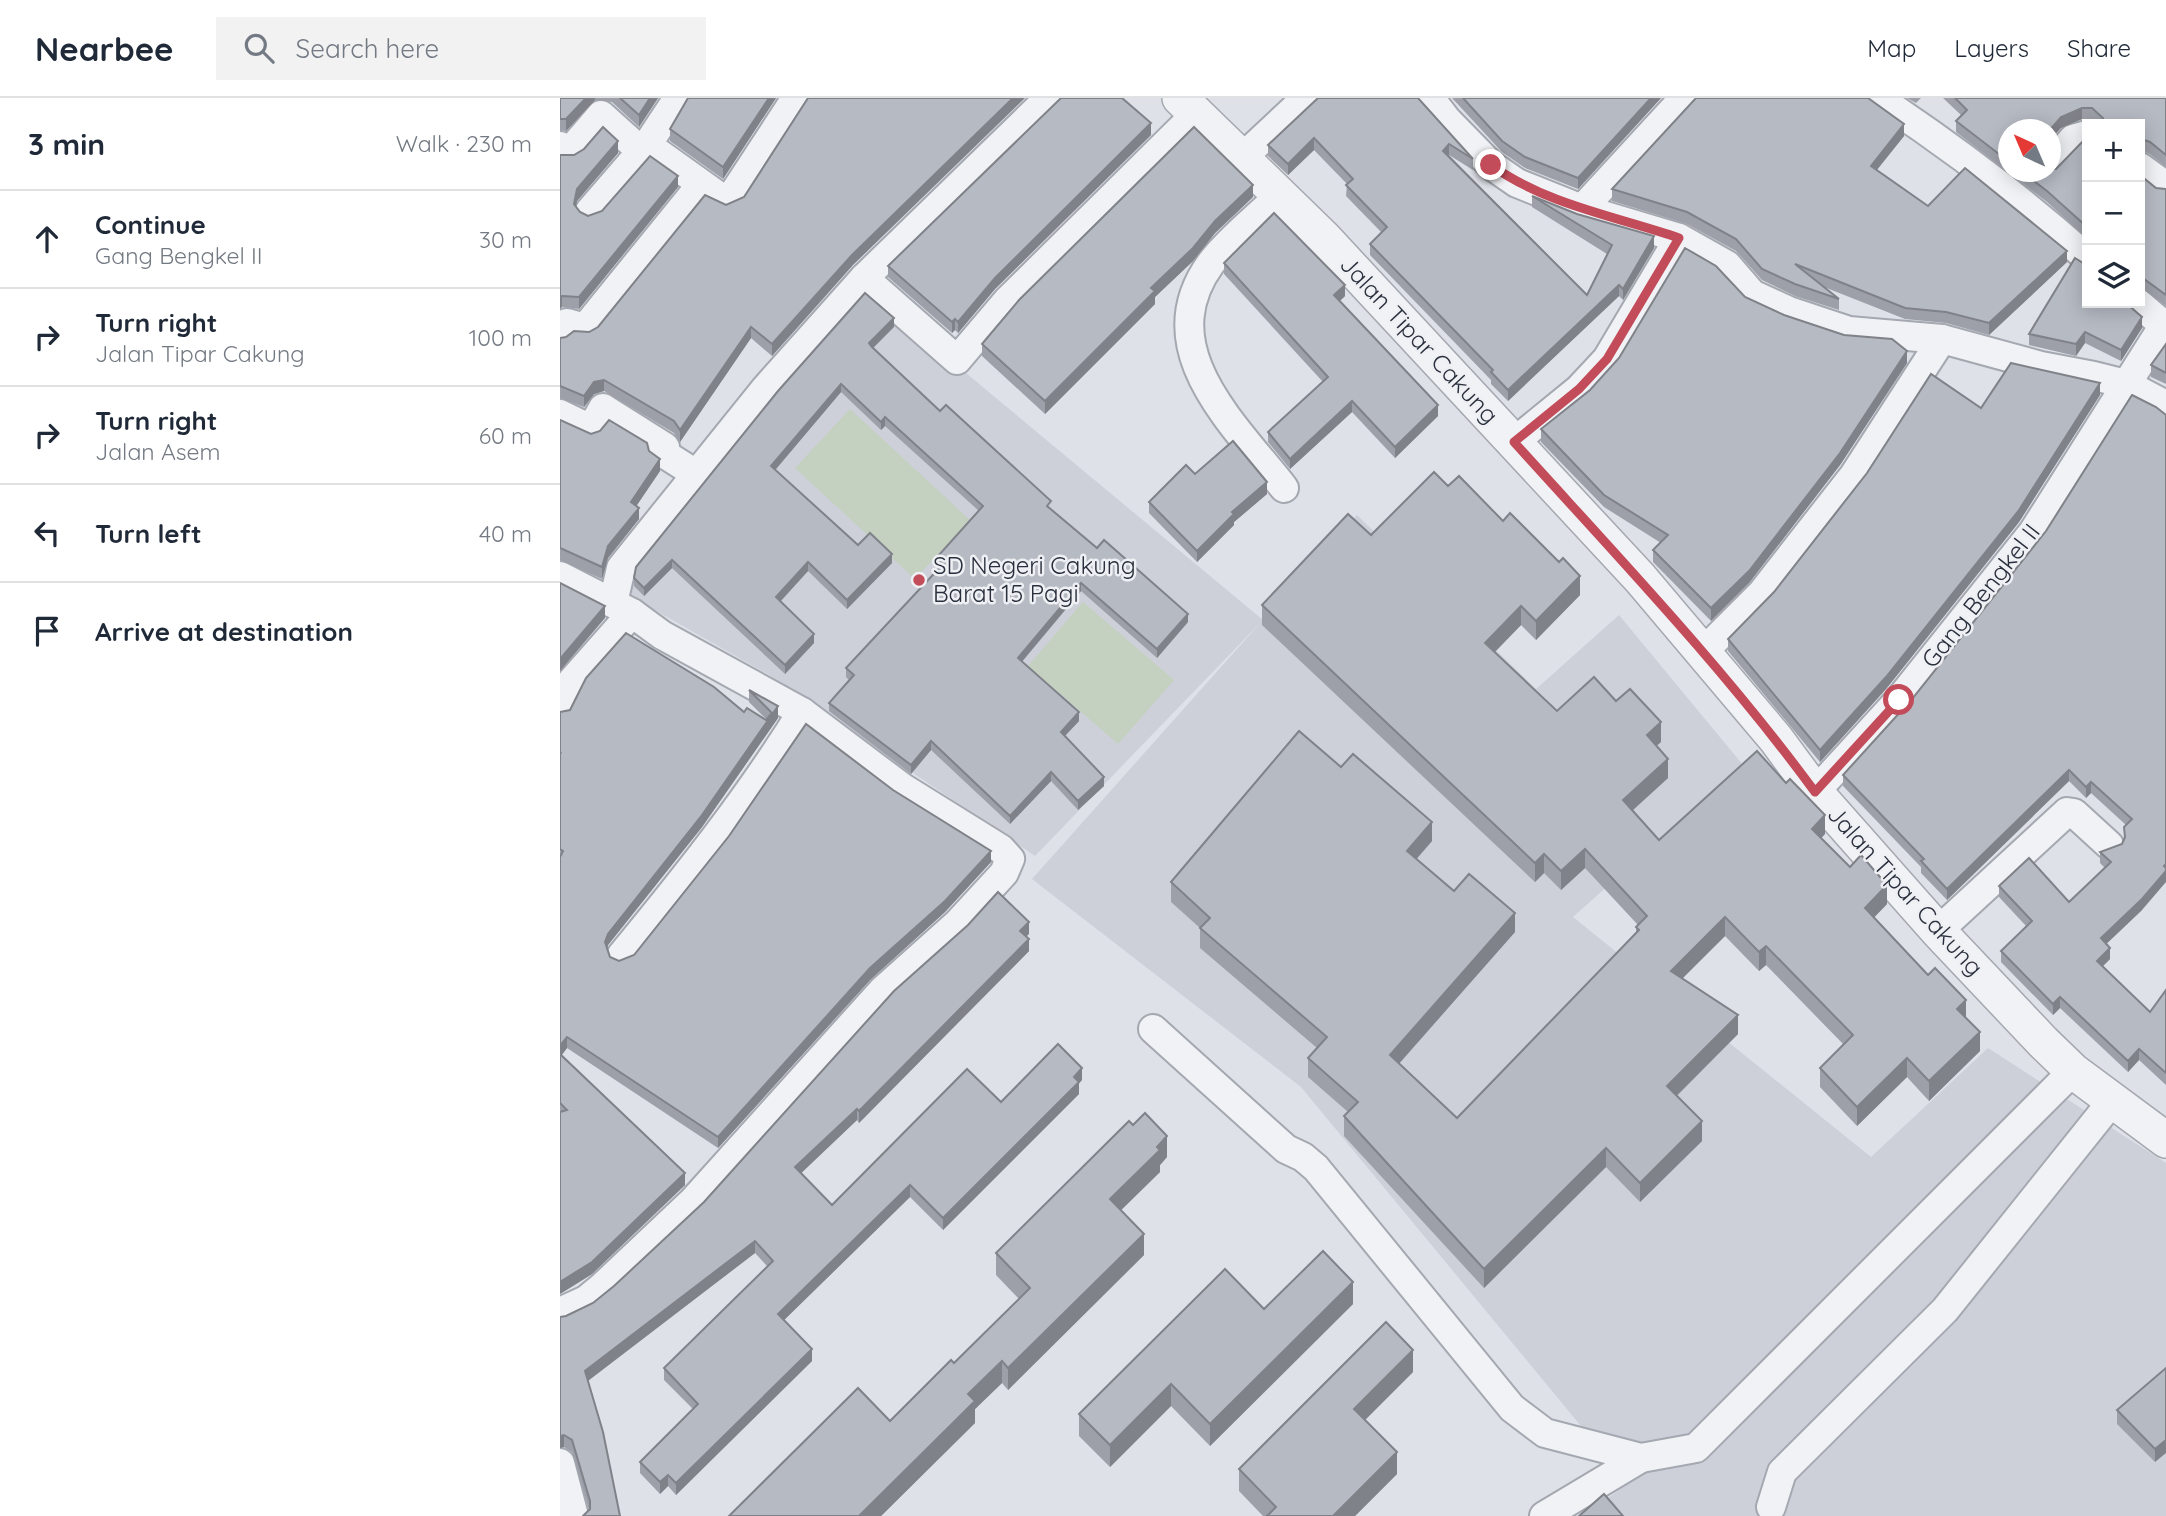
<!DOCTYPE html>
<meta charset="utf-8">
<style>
body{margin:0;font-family:Quicksand,sans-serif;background:#f2f2f3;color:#1f2937}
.controls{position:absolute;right:21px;top:21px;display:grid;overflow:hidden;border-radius:0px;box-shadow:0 4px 18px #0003}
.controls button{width:63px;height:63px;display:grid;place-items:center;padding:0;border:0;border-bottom:2px solid #e0e1e3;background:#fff;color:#1f2937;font:35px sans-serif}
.compass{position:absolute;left:1438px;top:21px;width:63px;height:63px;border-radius:50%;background:#fff;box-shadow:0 4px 18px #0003;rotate:316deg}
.stop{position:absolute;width:21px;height:21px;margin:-16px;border:5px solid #c34c5a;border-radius:50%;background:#fff}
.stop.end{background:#c34c5a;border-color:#fff;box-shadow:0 2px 7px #0008}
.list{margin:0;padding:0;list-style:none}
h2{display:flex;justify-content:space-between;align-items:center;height:91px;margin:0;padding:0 28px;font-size:30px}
h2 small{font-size:23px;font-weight:400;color:#747a83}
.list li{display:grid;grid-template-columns:46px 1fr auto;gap:21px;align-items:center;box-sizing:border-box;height:98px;padding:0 28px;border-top:2px solid #e0e1e3}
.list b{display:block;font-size:26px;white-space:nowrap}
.list p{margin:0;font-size:23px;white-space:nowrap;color:#747a83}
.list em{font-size:23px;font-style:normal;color:#747a83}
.icon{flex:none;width:38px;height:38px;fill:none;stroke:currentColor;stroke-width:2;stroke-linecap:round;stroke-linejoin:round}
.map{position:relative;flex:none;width:1606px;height:1418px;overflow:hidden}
header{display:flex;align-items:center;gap:42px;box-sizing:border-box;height:98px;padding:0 35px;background:#fff;border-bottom:2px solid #e0e1e3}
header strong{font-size:33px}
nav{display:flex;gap:38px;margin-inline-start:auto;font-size:24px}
.search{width:490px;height:63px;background:#f2f2f3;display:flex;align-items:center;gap:18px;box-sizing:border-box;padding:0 24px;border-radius:0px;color:#747a83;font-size:26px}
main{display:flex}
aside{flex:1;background:#fff}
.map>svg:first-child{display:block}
.built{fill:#cdd0d8}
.green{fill:#c4d0c0}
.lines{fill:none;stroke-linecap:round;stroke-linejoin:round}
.minor-casing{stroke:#a4a8b0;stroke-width:32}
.tertiary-casing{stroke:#a4a8b0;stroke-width:38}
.minor{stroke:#f1f2f5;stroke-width:28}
.tertiary{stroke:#f1f2f5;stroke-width:35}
.wall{fill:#9da0a8}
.shaded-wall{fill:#7f8288}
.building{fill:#b6bac3;stroke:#7f8288;stroke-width:2}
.route{stroke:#c34c5a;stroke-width:9}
.poi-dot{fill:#c34c5a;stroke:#eef0f4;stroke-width:2.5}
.labels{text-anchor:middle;stroke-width:5;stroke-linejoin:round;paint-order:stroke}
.street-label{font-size:24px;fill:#292f3c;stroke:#eef0f4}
.poi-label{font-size:24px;fill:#292f3c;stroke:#eef0f4;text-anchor:start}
</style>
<header>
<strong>Nearbee</strong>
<div class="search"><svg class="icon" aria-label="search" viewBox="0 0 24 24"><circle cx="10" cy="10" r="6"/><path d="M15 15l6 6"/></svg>Search here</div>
<nav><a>Map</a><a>Layers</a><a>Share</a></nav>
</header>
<main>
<aside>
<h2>3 min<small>Walk · 230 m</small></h2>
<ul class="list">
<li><svg class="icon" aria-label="ahead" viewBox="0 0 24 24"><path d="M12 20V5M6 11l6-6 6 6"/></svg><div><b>Continue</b><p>Gang Bengkel II</p></div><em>30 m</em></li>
<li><svg class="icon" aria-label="right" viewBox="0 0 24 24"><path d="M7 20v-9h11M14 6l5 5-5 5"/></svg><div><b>Turn right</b><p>Jalan Tipar Cakung</p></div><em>100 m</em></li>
<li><svg class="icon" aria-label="right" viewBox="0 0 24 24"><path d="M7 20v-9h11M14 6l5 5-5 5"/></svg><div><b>Turn right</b><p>Jalan Asem</p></div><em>60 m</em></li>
<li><svg class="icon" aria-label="left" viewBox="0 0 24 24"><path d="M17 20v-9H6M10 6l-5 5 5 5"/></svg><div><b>Turn left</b></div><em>40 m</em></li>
<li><svg class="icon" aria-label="arrive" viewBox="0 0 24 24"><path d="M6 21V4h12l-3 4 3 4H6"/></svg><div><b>Arrive at destination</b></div></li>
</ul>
</aside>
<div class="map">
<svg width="1606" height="1418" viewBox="0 0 1606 1418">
<rect width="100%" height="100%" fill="#dee1e7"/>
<path class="built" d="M306 192 703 522 797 417 976 591 1059 517 1183 667 1013 819 1311 1059 1428 950 1606 1065V1418H1024L1068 1385 741 989 472 781 702 523 475 758 209 577 58 491Z"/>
<g class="green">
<path d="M290 311 410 422 355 481 235 370Z"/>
<path d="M523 504 614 582 558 646 468 568Z"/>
</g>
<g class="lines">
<g class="minor-casing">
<g id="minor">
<path d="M870 0 887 22 931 67 957 85 1022 111 1119 140 1167 167 1192 196 1229 213 1289 233 1382 241 1481 268 1534 278 1566 286 1606 307"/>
<path d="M1318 0C1392 49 1461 101 1527 160"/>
<path d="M87 47 164 102 170 101 236 0"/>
<path d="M0 48 5 53 11 52 41 17 81 53"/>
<path d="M683 59 746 0"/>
<path d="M1490 67 1513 41 1527 37"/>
<path d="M1580 69 1606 88"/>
<path d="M720 97C698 119 670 140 651 165 589 250 674 326 724 390"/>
<path d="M1022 111 1124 0"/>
<path d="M30 113 87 47 118 0"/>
<path d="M304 180 397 262 447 203 636 16"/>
<path d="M1578 205 1606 229"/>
<path d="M0 235 7 225 25 230 140 88"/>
<path d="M0 316 31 331 43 310 105 349 103 355 136 376"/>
<path d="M954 344 1019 291 1047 261 1119 140"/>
<path d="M0 478 72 515 102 537 242 614 343 690 441 751 450 761 444 775 397 826 322 893 132 1104 43 1188 26 1202 0 1214"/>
<path d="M53 505 61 470 205 291 304 180 489 0"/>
<path d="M1142 555 1201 496 1294 377 1382 241"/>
<path d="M0 611 12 583 72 515"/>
<path d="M1255 694 1339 602 1473 434 1604 227"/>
<path d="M1378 833 1507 714 1514 715 1549 747"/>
<path d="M61 858C126 779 188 701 242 614"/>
<path d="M593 931 726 1051 743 1059 756 1070 952 1310 985 1335 1081 1360 1136 1350 1513 973"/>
<path d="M0 1365 14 1418"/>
<path d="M1211 1409 1222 1374 1385 1212 1553 1002"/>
<path d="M984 1418 1081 1360"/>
</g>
</g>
<g class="tertiary-casing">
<path id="tertiary" d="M620 0 763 139 1080 480 1216 641 1255 694 1378 833 1483 944 1513 973 1606 1042"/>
</g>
<use href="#minor" class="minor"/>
<use href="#tertiary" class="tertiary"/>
</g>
<g class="wall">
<path d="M0 0H98L79 29 52 4 35 2 6 33 0 32Z"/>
<path d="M128 0H216L163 81 110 43V31Z"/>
<path d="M858 0 913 61V72L889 57 1027 197 1047 156 972 109V98L1094 150 1063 202 1059 198 948 303 931 286V282L810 157V146L822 135 786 98 787 86 754 52 728 77 708 58V47Z"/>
<path d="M892 0H1101L1018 91 965 70 942 54Z"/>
<path d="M1347 0H1361L1356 5Z"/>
<path d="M1383 0H1606V69L1590 56 1581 52 1580 26H1537L1532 21H1522L1501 30 1448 32V74H1490L1496 71 1527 42V140L1487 104 1396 34V23L1401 17Z"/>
<path d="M591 37 435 191 398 235 395 232 392 235 328 179V168Z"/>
<path d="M1344 38 1317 72 1368 108 1507 164 1429 237 1386 225 1345 221 1264 189 1279 201V212L1235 198 1202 182 1176 153 1127 126 1052 103V91Z"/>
<path d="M58 55 17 103 16 109 20 114 28 118 118 89 19 211 2 209 0 57Z"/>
<path d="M1580 77 1596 90 1606 91V208L1580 189Z"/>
<path d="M693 99 655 135 633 163 595 199V206L485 316 422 258V246Z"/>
<path d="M664 165 785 198 780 203 878 318 835 360 792 314 730 371 708 344V334L763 284 664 176Z"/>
<path d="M1523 165 1582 230 1561 263 1525 245 1516 258 1469 247V236Z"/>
<path d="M292 168 212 258 191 240 120 344 114 335 44 293 34 296 24 309 0 300V240L29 234Z"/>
<path d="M1185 199 1224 217 1347 265 1280 367 1189 485 1151 523 1093 464V452L1101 445 1044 409 981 344V331Z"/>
<path d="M334 229 313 250 380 313 491 412 628 524 597 560 521 493 462 564 519 623 505 638 544 688 518 712 491 683 450 726 371 652 351 676 269 613V605L289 582 286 579V570L380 469 378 467V458L419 413 325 328 321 332 281 294 215 372 298 447 332 465 287 511 248 473 221 503 254 545 225 576 112 470 84 498 74 488V480Z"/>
<path d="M1606 246V286L1591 279V267Z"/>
<path d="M1540 297 1459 424 1326 591 1260 664 1168 553V541L1421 310Z"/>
<path d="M1572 297 1582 812 1546 846 1550 861 1542 869 1590 914 1606 892V987L1579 962 1568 974 1500 910 1493 917 1441 864V853L1467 829 1439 799V788L1509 804 1545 770 1540 765V754L1562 746 1564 741V729L1566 727 1531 695 1526 700 1509 683 1387 802 1361 775V769L1283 688V677L1352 601 1486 433Z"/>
<path d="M0 322 31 336 89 353 100 373 76 408 79 421 48 460 42 481 0 462Z"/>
<path d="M635 376 707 396 674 424V427L637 464 589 415V404Z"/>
<path d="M888 388 943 423 1020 497 976 542 961 527 935 554 997 613 1056 603 1101 644 1096 648 1108 680 1073 712 1099 742 1265 736 1261 740 1327 806 1314 819 1406 920 1420 953 1369 1003 1347 979 1297 1028 1260 989V970L1284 947 1206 867 1199 873 1165 838 1122 880 1178 936 1117 998 1142 1043 1080 1104 1046 1069 924 1190 784 1038V1018L788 1014 748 979V960L757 950 640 850V830L611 804V784L781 669 872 743 856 761 894 793 955 834 839 965 897 1020 1076 835V829L1078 827 1025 770 1001 792 984 775 975 784 702 527V507Z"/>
<path d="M189 592 218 620 142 729 48 847 47 850 50 859 59 863 431 764 385 814 310 882 158 1050 7 950 2 957 125 1087 32 1176 0 1196V614H184L206 622V621L189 604Z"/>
<path d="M469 836 466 839 469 853 299 1025 297 1022 241 1075 272 1107 441 1004 522 982 519 985V996L383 1132 350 1099 224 1222 252 1263 116 1397 108 1388 100 1396 80 1375V1364L133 1311 104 1282V1270L207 1168 195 1155 28 1283 60 1418 29 1412 12 1354 4 1349 0 1350 6 1218 33 1205 54 1188Z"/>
<path d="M607 1059 600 1067V1074L561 1112 584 1157 448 1292 442 1285 415 1311V1325L321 1418H169L330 1323 394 1265 459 1201 436 1177V1155Z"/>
<path d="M793 1206 650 1348 611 1308 550 1369 519 1338V1316L704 1211Z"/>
<path d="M1606 1270 1595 1364 1557 1326V1312Z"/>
<path d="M853 1274 805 1322 837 1376 795 1418H703L679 1393V1371Z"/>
</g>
<g class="shaded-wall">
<path d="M26 0H35V2L6 33V21Z"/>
<path d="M90 0H98L79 29V17Z"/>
<path d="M209 0H216L163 81V69Z"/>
<path d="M453 0H465L292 168 212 258V246L292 157Z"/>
<path d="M1091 0H1101L1018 91V80Z"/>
<path d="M1522 10V21L1501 30 1490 42V32L1501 19Z"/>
<path d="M591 25V37L435 191 398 235V224L435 180Z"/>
<path d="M1344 26V38L1311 79V68Z"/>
<path d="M754 40V52L728 77V66Z"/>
<path d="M58 43V55L17 103 14 118V106L17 91Z"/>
<path d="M889 46V57L883 53Z"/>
<path d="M118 78V89L19 211V199Z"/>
<path d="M693 87V99L655 135 633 163 595 199V206L485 316V303L655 123Z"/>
<path d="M1094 138V150L1063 202V191Z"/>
<path d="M1507 153V164L1429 237V225Z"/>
<path d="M785 187V198L774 208V197Z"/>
<path d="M1059 187V198L948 303V292Z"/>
<path d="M2 198V209L0 211V199Z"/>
<path d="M1582 219V230L1561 263V252Z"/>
<path d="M334 220V229L309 254V245Z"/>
<path d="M395 221V232L392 235V224Z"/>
<path d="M191 229V240L120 344V332Z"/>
<path d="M1525 234V245L1516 258V246Z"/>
<path d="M1347 253V265L1280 367 1189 485 1151 523V510Z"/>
<path d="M44 282V293L34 296 24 309V298L34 284Z"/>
<path d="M1540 285V297L1459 424 1326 591 1260 664V652Z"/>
<path d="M281 286V294L211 377V368Z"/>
<path d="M792 303V314L730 371V361Z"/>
<path d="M878 307V318L835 360V349Z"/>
<path d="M325 319V328L321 332V324Z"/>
<path d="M100 361V373L71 416V404Z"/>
<path d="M707 384V396L674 424V427L637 464V453L672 414Z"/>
<path d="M79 410V421L48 460 42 481V469L48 448Z"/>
<path d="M332 456V465L287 511V502Z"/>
<path d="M112 462V470L84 498V490Z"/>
<path d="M248 464V473L216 508V499Z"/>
<path d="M1020 478V497L976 542V523Z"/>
<path d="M521 485V493L458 568V560Z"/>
<path d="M45 508V520L0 573V561Z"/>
<path d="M961 508V527L925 564V545Z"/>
<path d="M628 516V524L597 560V551Z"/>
<path d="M254 536V545L225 576V567Z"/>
<path d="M218 608V620L142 729 48 847 45 856V844L48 836Z"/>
<path d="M519 614V623L501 642V634Z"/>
<path d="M1101 624V644L1087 656V637Z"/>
<path d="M371 643V652L351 676V667Z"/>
<path d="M1108 661V680L1063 721V702Z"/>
<path d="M1509 672V683L1387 802V791Z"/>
<path d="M491 674V683L450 726V718Z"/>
<path d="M544 679V688L518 712V703Z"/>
<path d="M1531 684V695L1526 700V689Z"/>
<path d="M1265 717V736L1252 750V731Z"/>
<path d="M872 724V743L847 772V753Z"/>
<path d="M1025 751V770L1001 792V773Z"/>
<path d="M431 753V764L385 814 310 882 158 1050V1039L310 870Z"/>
<path d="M984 756V775L975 784V765Z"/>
<path d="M1606 766V784L1582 812 1541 851V840Z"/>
<path d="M1327 787V806L1305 829V810Z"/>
<path d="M955 815V834L830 976V957Z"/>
<path d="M1165 819V838L1111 892V873Z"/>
<path d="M469 824V836L460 844V833Z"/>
<path d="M469 841V853L299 1025V1013Z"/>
<path d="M1206 848V867L1199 873V854Z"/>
<path d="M1550 850V861L1537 874V863Z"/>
<path d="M1500 899V910L1493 917V906Z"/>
<path d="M1406 902V921L1397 911Z"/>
<path d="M1178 917V936L1107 1007V988Z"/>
<path d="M1420 934V953L1369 1003V983Z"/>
<path d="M7 939V950L0 959V948Z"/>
<path d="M1579 951V962L1568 974V963Z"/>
<path d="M1347 960V979L1297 1028V1009Z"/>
<path d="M522 970V982L519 985V996L383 1132V1120Z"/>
<path d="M297 1011V1022L235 1081V1069Z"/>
<path d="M1142 1023V1043L1080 1104V1085Z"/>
<path d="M607 1038V1059L600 1067V1074L550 1123V1101Z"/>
<path d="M1046 1050V1069L924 1190V1171Z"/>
<path d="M125 1075V1087L32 1176 0 1196V1184Z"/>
<path d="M350 1087V1099L218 1228V1216Z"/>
<path d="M584 1136V1157L448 1292V1270Z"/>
<path d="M195 1143V1155L25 1285V1273Z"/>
<path d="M793 1184V1206L650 1348V1326Z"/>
<path d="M252 1251V1263L116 1397V1385Z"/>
<path d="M853 1252V1274L794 1333V1311Z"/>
<path d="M442 1263V1285L415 1311V1325L321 1418H299L408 1296Z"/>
<path d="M611 1286V1308L550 1369V1347Z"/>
<path d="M4 1337V1349L0 1350V1338Z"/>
<path d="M1606 1342V1355L1595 1364V1351Z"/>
<path d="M837 1354V1376L795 1418H773Z"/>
<path d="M108 1377V1388L100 1396V1384Z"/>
</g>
<g class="building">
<path d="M0 0H26L6 21H0Z"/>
<path d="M60 0H90L79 17Z"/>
<path d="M128 0H209L163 69 110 31Z"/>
<path d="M248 0H453L292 157 212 246 191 229 120 332 114 323 44 282 34 284 24 298 0 288V240L6 239 14 233 29 234 38 229 145 97 166 107 184 99Z"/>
<path d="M501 0H562L591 25 435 180 398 224 395 221 392 224 328 168Z"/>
<path d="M758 0H858L913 61 889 46 883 53 1027 197 1052 147 972 98 1017 116 1094 138 1063 191 1059 187 948 292 931 274 933 272 810 146 827 129 786 87 793 81 754 40 728 66 708 47Z"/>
<path d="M903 0H1091L1018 80 965 59 942 43Z"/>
<path d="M1136 0H1308L1344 26 1311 68 1368 108 1405 70 1507 153 1429 225 1386 214 1345 210 1235 166 1279 201 1235 186 1202 171 1176 141 1127 114 1052 91Z"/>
<path d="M1395 0H1606V57L1590 44 1581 41 1580 42V26H1542L1543 20 1532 10H1522L1501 19 1490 32H1448V63L1396 23 1407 12Z"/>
<path d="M43 29 58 43 17 91 14 106 20 114 28 118 42 113 90 58 118 78 19 199 2 198 0 199V57H14L24 51Z"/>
<path d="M634 29 693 87 655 123 633 150 591 190 595 193 485 303 422 246 459 202Z"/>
<path d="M1527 42V129L1487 93 1462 74H1490V71H1496L1522 44Z"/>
<path d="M1580 77 1596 90 1606 91V197L1580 178Z"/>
<path d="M714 115 785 187 774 197 878 307 835 349 792 303 730 361 708 334 768 279 664 165Z"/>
<path d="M1125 150 1156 168 1185 199 1224 217 1284 237 1332 241 1347 253 1280 355 1189 473 1151 510 1093 452 1108 437 1044 397 981 331 1030 292 1059 260Z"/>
<path d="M1515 160 1523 165 1527 164V205H1566L1582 219 1561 252 1525 234 1516 246 1469 236Z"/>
<path d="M305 195 334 220 309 245 312 249 380 313 386 307 491 403 487 408 537 450 544 442 628 516 597 551 521 485 458 560 519 614 501 634 544 679 518 703 491 674 450 718 371 643 351 667 269 605 294 577 286 570 384 465 378 458 423 408 325 319 321 324 281 286 211 368 298 447 310 435 332 456 287 502 248 464 216 499 254 536 225 567 112 462 84 490 74 480 76 469 218 293Z"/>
<path d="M1606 246V275L1591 267Z"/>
<path d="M1451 265 1540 285 1459 412 1326 579 1260 652 1168 541 1214 494 1307 375 1371 276 1421 310Z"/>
<path d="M1572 297 1596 309 1606 317V766L1604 768 1606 770V773L1582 801 1541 840 1550 850 1537 863 1590 914 1606 892V975L1579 951 1568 963 1500 899 1493 906 1441 853 1472 823 1439 788 1469 760 1509 804 1551 764 1540 754 1562 746 1565 739 1564 729 1572 721 1531 684 1526 689 1509 672 1387 791 1361 763 1364 761 1283 677 1352 601 1486 433Z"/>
<path d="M0 322 31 336 40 333 49 322 87 345 89 353 100 361 71 404 79 410 48 448 42 469 0 450Z"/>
<path d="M673 343 707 384 672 414 674 416 637 453 589 404 626 367 635 376Z"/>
<path d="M874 374 888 388 899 378 943 423 950 415 999 464 1003 460 1020 478 976 523 961 508 925 545 997 613 1034 579 1056 603 1070 591 1101 624 1087 637 1108 661 1063 702 1099 742 1197 653 1226 685 1230 681 1265 717 1252 731 1290 769 1301 757 1327 787 1305 810 1368 877 1375 870 1406 902 1397 911 1420 934 1369 983 1347 960 1297 1009 1260 970 1293 937 1206 848 1199 854 1165 819 1111 873 1178 917 1107 988 1142 1023 1080 1085 1046 1050 924 1171 784 1018 798 1004 748 960 767 939 640 830 650 820 611 784 739 633 781 669 793 656 872 724 847 753 894 793 909 776 955 815 830 957 897 1020 1079 832 1076 829 1087 818 1025 751 1001 773 984 756 975 765 702 507 788 416 811 437Z"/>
<path d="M0 485 45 508 0 561Z"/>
<path d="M66 535 154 589 184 614 187 610 206 622 212 615 189 592 218 608 142 717 48 836 45 844 50 859 59 863 74 857 169 738 246 626 333 692 431 753 385 803 310 870 158 1039 7 939 0 948V759L3 753 0 751V656L1 654 0 655V614L10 612 26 580Z"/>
<path d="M438 794 469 824 460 833 469 841 299 1013 297 1011 235 1069 272 1107 407 971 441 1004 498 946 522 970 514 979 519 984 383 1120 350 1087 218 1216 252 1251 116 1385 108 1377 100 1384 80 1364 138 1306 104 1270 213 1163 195 1143 25 1273 43 1334 60 1418H23L30 1411V1403L12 1342 4 1337 0 1338V1219L6 1218 33 1205 54 1188 144 1104 334 893 408 827Z"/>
<path d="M0 956 125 1075 32 1164 0 1184V1014L7 1012 0 1005Z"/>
<path d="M585 1015 607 1038 597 1049 600 1052 550 1101 584 1136 448 1270 442 1263 408 1296 415 1303 299 1418H169L298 1290 330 1323 391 1262 394 1265 470 1190 436 1155 569 1023 573 1027Z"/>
<path d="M763 1153 793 1184 650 1326 611 1286 550 1347 519 1316 665 1171 704 1211Z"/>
<path d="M826 1224 853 1252 794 1311 837 1354 773 1418H707L716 1409 679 1371Z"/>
<path d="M1606 1270V1342L1595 1351 1557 1312Z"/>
<path d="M1044 1396 1063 1418H1019Z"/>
</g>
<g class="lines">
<path class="route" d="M931 67C987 107 1055 118 1119 140L1047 261 1019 291 954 344C1057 458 1164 570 1255 694L1339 602"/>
</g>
<circle class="poi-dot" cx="359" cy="482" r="7"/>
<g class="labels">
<g class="street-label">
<text transform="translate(859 242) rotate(47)" y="8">Jalan Tipar Cakung</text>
<text transform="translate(1421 498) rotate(-52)" y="8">Gang Bengkel II</text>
<text transform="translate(1345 793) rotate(48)" y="8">Jalan Tipar Cakung</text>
</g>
<g class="poi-label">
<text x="373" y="476">SD Negeri Cakung<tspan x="373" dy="28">Barat 15 Pagi</tspan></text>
</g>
</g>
</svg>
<div class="controls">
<button>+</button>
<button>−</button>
<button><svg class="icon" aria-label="layers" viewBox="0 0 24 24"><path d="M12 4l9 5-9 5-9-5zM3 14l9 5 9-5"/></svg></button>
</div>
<svg class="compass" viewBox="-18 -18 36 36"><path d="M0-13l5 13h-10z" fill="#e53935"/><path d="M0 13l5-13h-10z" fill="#747a83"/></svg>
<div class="stop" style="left:1339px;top:602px"></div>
<div class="stop end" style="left:931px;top:67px"></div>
</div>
</main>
